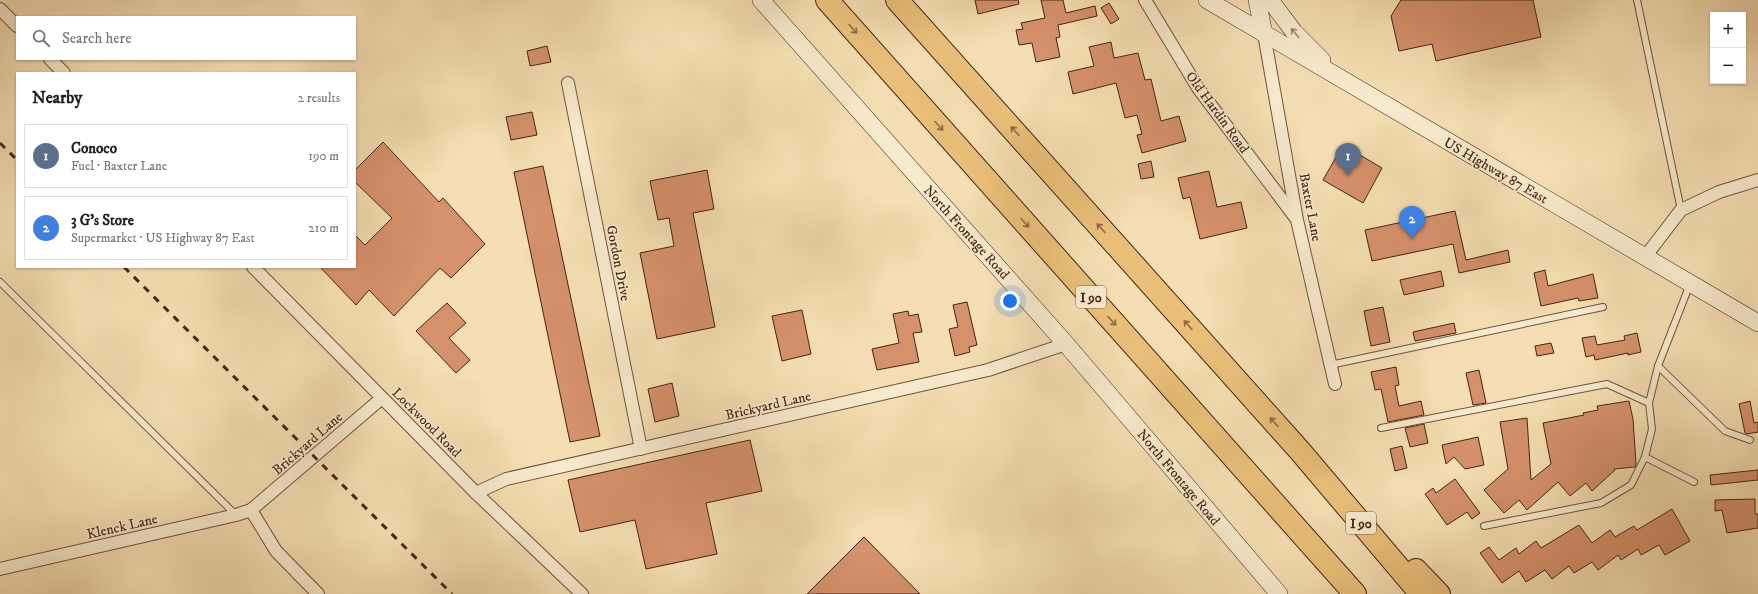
<!DOCTYPE html>
<meta charset="utf-8">
<style>
body{margin:0;font-family:"IM FELL DW Pica",serif;background:#f6f6f6;color:#222}
.controls{position:absolute;right:12px;top:12px;display:grid;overflow:hidden;border-radius:0px;box-shadow:0 1px 3px #0004}
.controls button{width:36px;height:36px;display:grid;place-items:center;padding:0;border:0;border-bottom:1px solid #e0e0e0;background:#fff;color:#222;font:20px sans-serif}
.you{position:absolute;left:1010px;top:301px;width:14px;height:14px;margin:-10px;border:3px solid #fff;border-radius:50%;background:#1a73e8;box-shadow:0 0 0 6px #1a73e833}
.badge{display:grid;place-items:center;width:26px;height:26px;border-radius:50%;background:#d93025;color:#fff;font-size:13px;font-weight:700}
.pin{position:absolute;translate:-50% -33px;filter:drop-shadow(0 1px 2px #0008)}
.pin::after{content:'';position:absolute;top:21px;width:14px;height:12px;background:inherit;clip-path:polygon(0 0,100% 0,50% 100%)}
.list{margin:0;padding:0;list-style:none}
h2{display:flex;justify-content:space-between;align-items:center;height:52px;margin:0;padding:0 16px;font-size:17px}
h2 small{font-size:13px;font-weight:400;color:#767676}
.list li{display:grid;grid-template-columns:26px 1fr auto;gap:12px;align-items:center;box-sizing:border-box;height:64px;margin:0 8px 8px;padding:0 8px;border:1px solid #e0e0e0;border-radius:0px}
.list b{display:block;font-size:15px;white-space:nowrap}
.list p{margin:0;font-size:13px;white-space:nowrap;color:#767676}
.list em{font-size:13px;font-style:normal;color:#767676}
.icon{flex:none;width:22px;height:22px;fill:none;stroke:currentColor;stroke-width:2;stroke-linecap:round;stroke-linejoin:round}
.map{position:relative;flex:none;width:1758px;height:594px;overflow:hidden}
.search{position:absolute;background:#fff;box-shadow:0 1px 3px #0004;left:16px;top:16px;width:340px;height:44px;display:flex;align-items:center;gap:10px;box-sizing:border-box;padding:0 14px;border-radius:0px;color:#767676;font-size:15px}
.panel{position:absolute;background:#fff;box-shadow:0 1px 3px #0004;left:16px;top:72px;width:340px;height:196px;border-radius:0px}
.map>svg:first-child{display:block}
.building{fill:#d5906c;stroke:#462514}
.lines{fill:none;stroke-linecap:round;stroke-linejoin:round}
.lane-casing{stroke:#72533c;stroke-width:8}
.street-casing{stroke:#72533c;stroke-width:14}
.secondary-casing{stroke:#462514;stroke-width:18}
.highway-casing{stroke:#462514;stroke-width:24}
.lane{stroke:#f8eace;stroke-width:6}
.street{stroke:#f8eace;stroke-width:12}
.secondary{stroke:#f8eace;stroke-width:17}
.highway{stroke:#eabf7a;stroke-width:22}
.rail{stroke:#462514;stroke-width:3;stroke-dasharray:7 7;stroke-linecap:butt}
.oneway{stroke:#906a42}
.oneway2{stroke:#9f8871}
.labels{text-anchor:middle;stroke-width:3;stroke-linejoin:round;paint-order:stroke}
.shield{fill:#f8eace;stroke:#7b604c;stroke-width:1}
.shield-label{font-size:13px;font-weight:bold;fill:#462514}
.street-label{font-size:14px;fill:#462514;stroke:#f8eace}
</style>
<div class="map">
<svg width="1758" height="594" viewBox="0 0 1758 594">
<rect width="100%" height="100%" fill="#f5deb3"/>
<filter id="stains"><feTurbulence type="fractalNoise" baseFrequency=".005" numOctaves="4"/><feColorMatrix values="0 0 0 0 .2 0 0 0 0 .09 0 0 0 0 .02 0 0 0 .5 -.17"/></filter>
<radialGradient id="worn" r=".72"><stop offset=".6" stop-color="#630" stop-opacity="0"/><stop offset="1" stop-color="#630" stop-opacity=".3"/></radialGradient>
<g class="building">
<path d="M975 0H1018L1019 4 978 14Z"/>
<path d="M1041 0H1063L1066 13 1095 6 1097 16 1058 25 1060 37 1056 38 1060 57 1036 62 1032 43 1019 45 1016 30 1023 29 1021 23 1045 18Z"/>
<path d="M1401 0H1533L1541 37 1436 61 1432 44 1399 51 1391 16Z"/>
<path d="M1109 3 1119 19 1111 24 1101 8Z"/>
<path d="M1111 42 1114 58 1138 53 1145 80 1151 79 1161 121 1179 116 1186 141 1142 153 1137 135 1142 134 1137 115 1125 118 1116 83 1073 94 1068 72 1094 66 1089 47Z"/>
<path d="M547 46 551 62 530 66 527 51Z"/>
<path d="M532 112 537 135 511 140 506 117Z"/>
<path d="M383 142 439 202 443 198 485 244 451 278 440 268 394 316 369 290 356 305 320 267H355V235L365 245 392 218 355 182V170Z"/>
<path d="M1343 145 1382 168 1363 203 1323 180Z"/>
<path d="M1151 161 1154 177 1141 179 1138 164Z"/>
<path d="M543 166 600 436 570 442 514 172Z"/>
<path d="M707 170 714 209 693 213 715 327 657 339 640 253 674 246 669 218 658 220 650 181Z"/>
<path d="M1209 171 1217 207 1241 202 1247 228 1200 239 1190 197 1183 199 1178 178Z"/>
<path d="M1455 211 1466 260 1508 250 1510 262 1459 273 1453 244 1372 261 1365 230Z"/>
<path d="M1545 270 1548 286 1593 274 1598 298 1579 301 1578 298 1541 306 1534 273Z"/>
<path d="M1441 271 1444 286 1404 295 1400 280Z"/>
<path d="M967 302 977 345 969 347 970 352 955 356 949 329 958 327 953 305Z"/>
<path d="M447 303 466 323 449 338 470 360 456 373 416 331Z"/>
<path d="M1383 307 1390 342 1371 346 1364 311Z"/>
<path d="M802 310 811 354 782 361 772 316Z"/>
<path d="M908 311 909 316 918 314 922 332 913 333 919 362 877 370 872 349 899 343 893 314Z"/>
<path d="M1454 323 1456 333 1415 341 1413 332Z"/>
<path d="M1637 333 1641 352 1628 355V353L1595 360 1594 355 1586 357 1582 338 1595 336 1597 345 1625 340 1624 336Z"/>
<path d="M1551 343 1554 353 1537 356 1535 346Z"/>
<path d="M1396 367 1399 385 1395 386 1399 406 1421 401 1424 415 1388 422 1381 389 1375 390 1371 372Z"/>
<path d="M1479 370 1486 403 1473 405 1466 373Z"/>
<path d="M672 383 679 416 655 422 648 389Z"/>
<path d="M1629 401 1633 419 1636 464 1635 467 1614 469 1615 470 1592 491 1586 483 1570 496 1558 482 1527 510 1519 500 1504 513 1484 490 1508 469 1500 422 1527 418 1531 480 1551 464 1543 423 1584 415 1583 413 1598 410 1597 406Z"/>
<path d="M1750 401 1754 423 1758 422V432L1747 434 1745 433 1739 404Z"/>
<path d="M1424 424 1428 443 1410 447 1405 428Z"/>
<path d="M1478 437 1484 465 1465 469 1454 457 1446 464 1442 445Z"/>
<path d="M750 440 762 491 706 503 717 554 646 569 635 520 580 532 568 480Z"/>
<path d="M1402 446 1407 468 1395 471 1390 449Z"/>
<path d="M1758 470V480L1711 485 1710 475Z"/>
<path d="M1455 479 1480 513 1472 519 1467 512 1447 525 1425 494 1433 488 1436 493Z"/>
<path d="M1755 499V514H1758V528L1727 533 1722 510 1715 511V500Z"/>
<path d="M1672 509 1690 541 1665 555 1659 545 1641 555 1638 549 1621 560 1618 555 1598 570 1592 562 1574 573 1569 566 1552 579 1545 570 1526 582 1519 571 1502 583 1480 553 1489 547 1499 560 1516 548 1519 554 1536 541 1541 548 1579 525 1592 543 1610 530 1615 537 1634 526 1637 530Z"/>
<path d="M864 537 920 594H807Z"/>
</g>
<g class="lines">
<g class="lane-casing">
<g id="lane">
<path d="M1637 0 1681 210"/>
<path d="M0 282 236 515"/>
<path d="M1690 284 1658 366 1649 403 1652 429 1645 457 1694 482"/>
<path d="M1330 365 1603 307"/>
<path d="M1658 366 1725 431 1750 440"/>
<path d="M1381 428 1607 384 1649 403"/>
<path d="M1484 526 1601 503 1631 485 1645 457"/>
</g>
</g>
<g class="street-casing">
<g id="street">
<path d="M1145 0 1198 88 1295 217"/>
<path d="M0 9 17 26"/>
<path d="M1264 34 1297 220 1335 384"/>
<path d="M50 59 64 73"/>
<path d="M568 83 641 449"/>
<path d="M1645 257 1681 210 1719 192 1758 180"/>
<path d="M253 267 476 493 582 594"/>
<path d="M476 493 506 479 988 370 1066 344"/>
<path d="M251 510 276 551 318 594"/>
<path d="M0 569 236 515 251 510 382 398"/>
</g>
</g>
<g class="secondary-casing">
<g id="secondary">
<path d="M761 0 1066 344 1279 594"/>
<path d="M1207 0 1758 323"/>
<path d="M1257 0 1264 34"/>
<path d="M1270 0 1294 32 1322 60"/>
</g>
</g>
<g class="highway-casing">
<g id="highway">
<path d="M827 0 1355 594"/>
<path d="M897 0 1300 451 1421 594"/>
<path d="M1416 570 1439 594"/>
</g>
</g>
<use href="#lane" class="lane"/>
<use href="#street" class="street"/>
<use href="#secondary" class="secondary"/>
<use href="#highway" class="highway"/>
<g class="rail">
<path d="M0 143 17 160"/>
<path d="M124 267 452 594"/>
</g>
</g>
<defs><path id="oneway-shaft" d="M-6 0H5M1.5-3L5.5 0L1.5 3" fill="none" stroke-width="1.6" stroke-linecap="round" stroke-linejoin="round"/></defs>
<g class="oneway">
<use href="#oneway-shaft" transform="translate(853 29) rotate(48)"/>
<use href="#oneway-shaft" transform="translate(939 126) rotate(48)"/>
<use href="#oneway-shaft" transform="translate(1015 131) rotate(-132)"/>
<use href="#oneway-shaft" transform="translate(1025 223) rotate(48)"/>
<use href="#oneway-shaft" transform="translate(1101 228) rotate(-132)"/>
<use href="#oneway-shaft" transform="translate(1112 321) rotate(48)"/>
<use href="#oneway-shaft" transform="translate(1188 325) rotate(-132)"/>
<use href="#oneway-shaft" transform="translate(1274 422) rotate(-132)"/>
</g>
<use class="oneway2" href="#oneway-shaft" transform="translate(1295 33) rotate(-131)"/>
<g class="labels">
<g class="shield">
<rect x="1076" y="286" width="30" height="22" rx="3"/>
<rect x="1346" y="512" width="30" height="22" rx="3"/>
</g>
<g class="shield-label">
<text x="1091" y="302">I 90</text>
<text x="1361" y="528">I 90</text>
</g>
<g class="street-label">
<text transform="translate(1218 112) rotate(54)" y="5">Old Hardin Road</text>
<text transform="translate(1496 170) rotate(30)" y="5">US Highway 87 East</text>
<text transform="translate(1311 207) rotate(79)" y="5">Baxter Lane</text>
<text transform="translate(967 232) rotate(48)" y="5">North Frontage Road</text>
<text transform="translate(619 263) rotate(79)" y="5">Gordon Drive</text>
<text transform="translate(768 405) rotate(-13)" y="5">Brickyard Lane</text>
<text transform="translate(427 422) rotate(45)" y="5">Lockwood Road</text>
<text transform="translate(307 443) rotate(-41)" y="5">Brickyard Lane</text>
<text transform="translate(1179 477) rotate(50)" y="5">North Frontage Road</text>
<text transform="translate(122 526) rotate(-13)" y="5">Klenck Lane</text>
</g>
</g>
<rect width="100%" height="100%" filter="url(#stains)"/>
<rect width="100%" height="100%" fill="url(#worn)"/>
</svg>
<div class="controls">
<button>+</button>
<button>−</button>
</div>
<div class="you"></div>
<div class="pin badge" style="left:1348px;top:176px;background:#5c6f8a">1</div>
<div class="pin badge" style="left:1412px;top:239px;background:#3f7fe0">2</div>
<div class="search"><svg class="icon" aria-label="search" viewBox="0 0 24 24"><circle cx="10" cy="10" r="6"/><path d="M15 15l6 6"/></svg>Search here</div>
<section class="panel">
<h2>Nearby<small>2 results</small></h2>
<ul class="list">
<li><span class="badge" style="background:#5c6f8a">1</span><div><b>Conoco</b><p>Fuel · Baxter Lane</p></div><em>190 m</em></li>
<li><span class="badge" style="background:#3f7fe0">2</span><div><b>3 G's Store</b><p>Supermarket · US Highway 87 East</p></div><em>210 m</em></li>
</ul>
</section>
</div>
